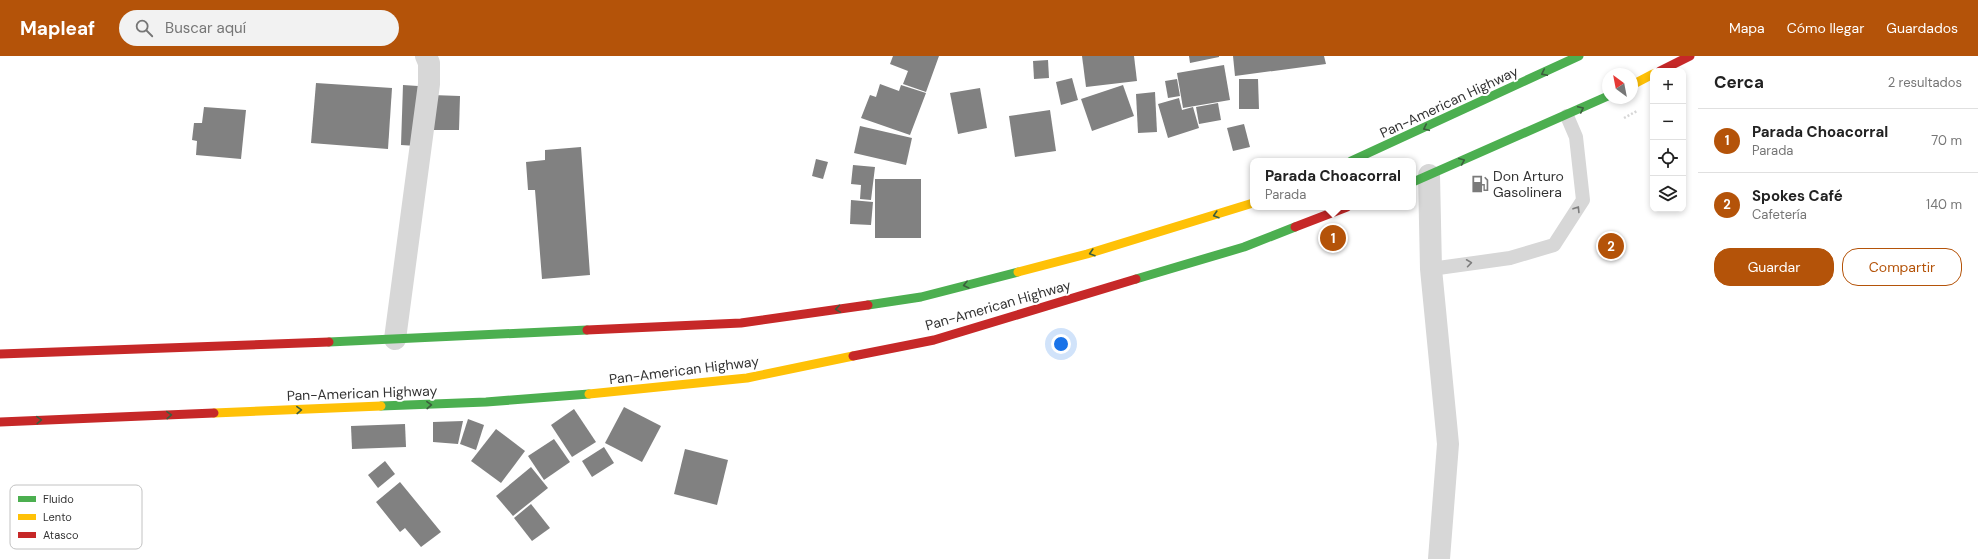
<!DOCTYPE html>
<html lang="es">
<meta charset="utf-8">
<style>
body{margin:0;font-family:"DM Sans",sans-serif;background:#f2f2f2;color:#222}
.controls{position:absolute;right:12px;top:12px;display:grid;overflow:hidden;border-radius:8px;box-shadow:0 2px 6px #0003}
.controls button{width:36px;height:36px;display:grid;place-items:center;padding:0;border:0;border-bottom:1px solid #e0e0e0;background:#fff;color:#222;font:20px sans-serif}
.compass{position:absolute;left:1602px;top:12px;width:36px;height:36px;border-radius:50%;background:#fff;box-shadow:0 2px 6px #0003;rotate:328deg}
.you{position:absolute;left:1061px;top:288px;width:14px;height:14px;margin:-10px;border:3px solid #fff;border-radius:50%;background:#1a73e8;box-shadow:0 0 0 6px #1a73e833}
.badge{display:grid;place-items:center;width:26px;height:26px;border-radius:50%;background:#b45309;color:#fff;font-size:13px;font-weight:700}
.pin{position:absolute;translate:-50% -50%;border:2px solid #fff;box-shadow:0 1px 4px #0006}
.popup{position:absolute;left:1250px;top:102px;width:166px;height:52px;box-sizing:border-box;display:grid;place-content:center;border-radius:8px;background:#fff;filter:drop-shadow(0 1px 3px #0005);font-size:13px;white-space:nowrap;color:#767676}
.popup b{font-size:15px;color:#222}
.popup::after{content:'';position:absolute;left:50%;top:100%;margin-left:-8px;border:8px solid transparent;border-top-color:#fff}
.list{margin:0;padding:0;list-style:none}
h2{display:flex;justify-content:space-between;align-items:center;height:52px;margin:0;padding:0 16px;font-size:17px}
h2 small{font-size:13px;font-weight:400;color:#767676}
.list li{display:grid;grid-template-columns:26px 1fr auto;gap:12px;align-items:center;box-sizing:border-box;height:64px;padding:0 16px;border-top:1px solid #e0e0e0}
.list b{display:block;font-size:15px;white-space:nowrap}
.list p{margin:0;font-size:13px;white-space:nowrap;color:#767676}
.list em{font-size:13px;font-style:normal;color:#767676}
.actions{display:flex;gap:8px;padding:12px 16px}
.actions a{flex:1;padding:9px 0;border:1px solid #b45309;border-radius:16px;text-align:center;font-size:14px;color:#b45309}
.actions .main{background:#b45309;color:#fff}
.icon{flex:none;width:22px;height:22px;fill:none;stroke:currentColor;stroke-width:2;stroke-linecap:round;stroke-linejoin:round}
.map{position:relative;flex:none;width:1698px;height:503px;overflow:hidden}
header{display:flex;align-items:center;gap:24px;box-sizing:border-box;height:56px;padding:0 20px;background:#b45309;color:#fff}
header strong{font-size:19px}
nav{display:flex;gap:22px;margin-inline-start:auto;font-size:14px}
.search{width:280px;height:36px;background:#f2f2f2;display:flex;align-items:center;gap:10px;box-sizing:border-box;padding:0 14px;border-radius:22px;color:#767676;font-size:15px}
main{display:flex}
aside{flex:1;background:#fff}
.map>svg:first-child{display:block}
.building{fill:#818181}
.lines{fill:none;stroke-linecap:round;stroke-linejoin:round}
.path{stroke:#d6d6d6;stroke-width:2.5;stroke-dasharray:2 2;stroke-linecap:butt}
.lane{stroke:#d7d7d7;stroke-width:14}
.street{stroke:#d7d7d7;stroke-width:22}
.fast{stroke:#4caf50;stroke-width:9}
.slow{stroke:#ffc107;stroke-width:9}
.jam{stroke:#c62828;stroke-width:9}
.oneway{stroke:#3c5e3d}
.oneway2{stroke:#7d7d7d}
.labels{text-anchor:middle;stroke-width:4;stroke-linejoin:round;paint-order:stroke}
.street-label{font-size:14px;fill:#333;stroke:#fff}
.poi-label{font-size:14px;fill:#333;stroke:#fff;text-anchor:start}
.key{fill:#fff;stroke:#c2c2c2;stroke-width:1}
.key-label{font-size:11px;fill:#333}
</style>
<header>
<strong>Mapleaf</strong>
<div class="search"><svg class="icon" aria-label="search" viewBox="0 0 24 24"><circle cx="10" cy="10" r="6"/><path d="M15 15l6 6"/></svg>Buscar aquí</div>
<nav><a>Mapa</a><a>Cómo llegar</a><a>Guardados</a></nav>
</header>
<main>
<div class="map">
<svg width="1698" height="503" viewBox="0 0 1698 503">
<rect width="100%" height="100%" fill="#fff"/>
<g class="building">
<path d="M893 0H939L926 36 903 28 908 15 890 8Z"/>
<path d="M1082 0H1134L1137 25 1086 31Z"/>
<path d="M1189 0H1219V1L1190 7Z"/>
<path d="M1233 0H1324L1326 8 1235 20Z"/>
<path d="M1048 4 1049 22 1034 23 1033 5Z"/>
<path d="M1224 9 1230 44 1183 52 1177 17Z"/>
<path d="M1072 22 1078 44 1061 49 1056 26Z"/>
<path d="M1177 23 1180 40 1168 42 1165 25Z"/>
<path d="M1239 23H1258L1259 53H1239Z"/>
<path d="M316 27 392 32 388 93 311 87Z"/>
<path d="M880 28 899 35 901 29 926 37 910 79 861 62 870 39 876 41Z"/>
<path d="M403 29 418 30 417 90 401 89Z"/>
<path d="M1123 29 1134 60 1092 75 1081 43Z"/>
<path d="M980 32 987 72 958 78 950 37Z"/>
<path d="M1155 36 1157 76 1138 77 1136 38Z"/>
<path d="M432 39 460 40 459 74H430Z"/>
<path d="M1179 42 1182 54 1193 51 1199 72 1168 82 1158 48Z"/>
<path d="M1218 47 1221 64 1199 68 1196 51Z"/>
<path d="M204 51 246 54 241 103 196 99 197 85 192 84 194 67H202Z"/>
<path d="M1050 54 1056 95 1015 101 1009 60Z"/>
<path d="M1244 68 1250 91 1233 95 1227 72Z"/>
<path d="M860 70 912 82 906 109 854 97Z"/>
<path d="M581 91 590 219 542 223 535 134H528L526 106 545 104V94Z"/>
<path d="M816 103 828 106 823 123 812 120Z"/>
<path d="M853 109 875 111 871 144 860 143 861 129 851 128Z"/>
<rect x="875" y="123" width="46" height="59"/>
<path d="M851 144 873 146 871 169 850 168Z"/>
<path d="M624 351 661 370 642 406 605 387Z"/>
<path d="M574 353 596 386 572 401 551 369Z"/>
<path d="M468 363 484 369 476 394 460 388Z"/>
<path d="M463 365 458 388 433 386V366Z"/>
<path d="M405 368 406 391 352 393 351 370Z"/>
<path d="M496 373 525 395 501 427 471 405Z"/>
<path d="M554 383 570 406 544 424 528 400Z"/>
<path d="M604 391 614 407 592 421 582 405Z"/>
<path d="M685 393 728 404 717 449 674 438Z"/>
<path d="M385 405 395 418 378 432 368 419Z"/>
<path d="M531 411 548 432 513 460 496 440Z"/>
<path d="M400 426 441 476 421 491 405 472 400 476 376 446Z"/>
<path d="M531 448 550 472 532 485 514 462Z"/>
</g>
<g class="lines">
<path class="path" d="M1624 62 1637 55"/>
<path class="lane" d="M1431 213 1510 202 1554 189 1583 144 1576 81 1567 60"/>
<g class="street">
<path d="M1429 119 1431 213 1448 388 1439 503"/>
<path d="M395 283 429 28V7L426 0"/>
</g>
<g class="fast">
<path d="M1351 105 1579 0"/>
<path d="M1413 126 1608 40"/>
<path d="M1136 223 1244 191 1295 171"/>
<path d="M868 249 921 241 1018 216"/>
<path d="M329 286 587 274"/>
<path d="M381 350 486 346 589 338"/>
</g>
<g class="slow">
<path d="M1632 29 1653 18"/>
<path d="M1018 216 1087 198 1253 147"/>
<path d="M589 338 747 322 853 300"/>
<path d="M214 357 381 350"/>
</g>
<g class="jam">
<path d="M1660 15 1690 0"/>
<path d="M1295 171 1347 151"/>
<path d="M587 274 741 267 868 249"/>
<path d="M0 298 329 286"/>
<path d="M853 300 934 284 1136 223"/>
<path d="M0 366 214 357"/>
</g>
</g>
<defs><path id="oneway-chevron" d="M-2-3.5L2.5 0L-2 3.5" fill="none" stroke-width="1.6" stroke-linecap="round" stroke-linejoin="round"/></defs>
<g class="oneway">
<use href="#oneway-chevron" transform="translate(1544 17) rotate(154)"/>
<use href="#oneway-chevron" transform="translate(1581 53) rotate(-25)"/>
<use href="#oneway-chevron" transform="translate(1426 72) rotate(155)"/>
<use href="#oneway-chevron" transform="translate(1462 105) rotate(-23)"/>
<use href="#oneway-chevron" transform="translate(1216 159) rotate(163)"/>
<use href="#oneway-chevron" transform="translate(1092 197) rotate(163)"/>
<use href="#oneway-chevron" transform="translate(966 229) rotate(166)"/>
<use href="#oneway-chevron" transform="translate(838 253) rotate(172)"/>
<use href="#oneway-chevron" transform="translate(429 349) rotate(-2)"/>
<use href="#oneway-chevron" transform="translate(299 354) rotate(-2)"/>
<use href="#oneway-chevron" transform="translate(169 359) rotate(-2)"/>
<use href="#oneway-chevron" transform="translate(39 364) rotate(-2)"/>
</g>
<g class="oneway2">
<use href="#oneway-chevron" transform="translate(1577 153) rotate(-58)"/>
<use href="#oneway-chevron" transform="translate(1469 207) rotate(-8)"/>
</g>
<defs>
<g id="fuel-bare" transform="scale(1.38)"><path d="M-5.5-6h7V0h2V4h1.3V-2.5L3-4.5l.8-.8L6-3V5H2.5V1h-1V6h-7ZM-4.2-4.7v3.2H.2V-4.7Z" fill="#7a7a7a" stroke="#fff" stroke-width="2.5" paint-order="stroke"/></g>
</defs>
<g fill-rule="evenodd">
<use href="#fuel-bare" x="1480" y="128"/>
</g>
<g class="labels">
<g class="street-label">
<text transform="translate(1449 46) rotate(-25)" y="5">Pan-American Highway</text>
<text transform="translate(998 249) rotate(-16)" y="5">Pan-American Highway</text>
<text transform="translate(684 314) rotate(-7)" y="5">Pan-American Highway</text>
<text transform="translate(362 337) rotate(-2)" y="5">Pan-American Highway</text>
</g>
<g class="poi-label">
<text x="1493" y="125">Don Arturo<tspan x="1493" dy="16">Gasolinera</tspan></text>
</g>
</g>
<rect x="10" y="429" width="132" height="64" rx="6" class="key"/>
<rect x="18" y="440" width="18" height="6" fill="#4caf50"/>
<rect x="18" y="458" width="18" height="6" fill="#ffc107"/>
<rect x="18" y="476" width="18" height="6" fill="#c62828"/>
<g class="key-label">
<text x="43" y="447">Fluido</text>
<text x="43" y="465">Lento</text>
<text x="43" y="483">Atasco</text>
</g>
</svg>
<div class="controls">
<button>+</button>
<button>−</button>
<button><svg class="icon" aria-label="locate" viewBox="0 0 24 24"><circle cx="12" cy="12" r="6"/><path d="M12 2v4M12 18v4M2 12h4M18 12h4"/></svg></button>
<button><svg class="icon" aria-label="layers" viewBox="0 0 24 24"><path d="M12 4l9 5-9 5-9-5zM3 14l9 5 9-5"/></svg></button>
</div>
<svg class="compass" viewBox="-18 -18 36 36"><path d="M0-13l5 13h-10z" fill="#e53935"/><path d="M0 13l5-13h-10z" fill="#767676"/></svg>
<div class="you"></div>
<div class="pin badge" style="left:1333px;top:182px">1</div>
<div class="popup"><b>Parada Choacorral</b>Parada</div>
<div class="pin badge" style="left:1611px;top:190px">2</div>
</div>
<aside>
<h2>Cerca<small>2 resultados</small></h2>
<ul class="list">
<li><span class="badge">1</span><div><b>Parada Choacorral</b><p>Parada</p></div><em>70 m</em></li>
<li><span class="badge">2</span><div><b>Spokes Café</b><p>Cafetería</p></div><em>140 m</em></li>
</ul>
<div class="actions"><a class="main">Guardar</a><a>Compartir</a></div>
</aside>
</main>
